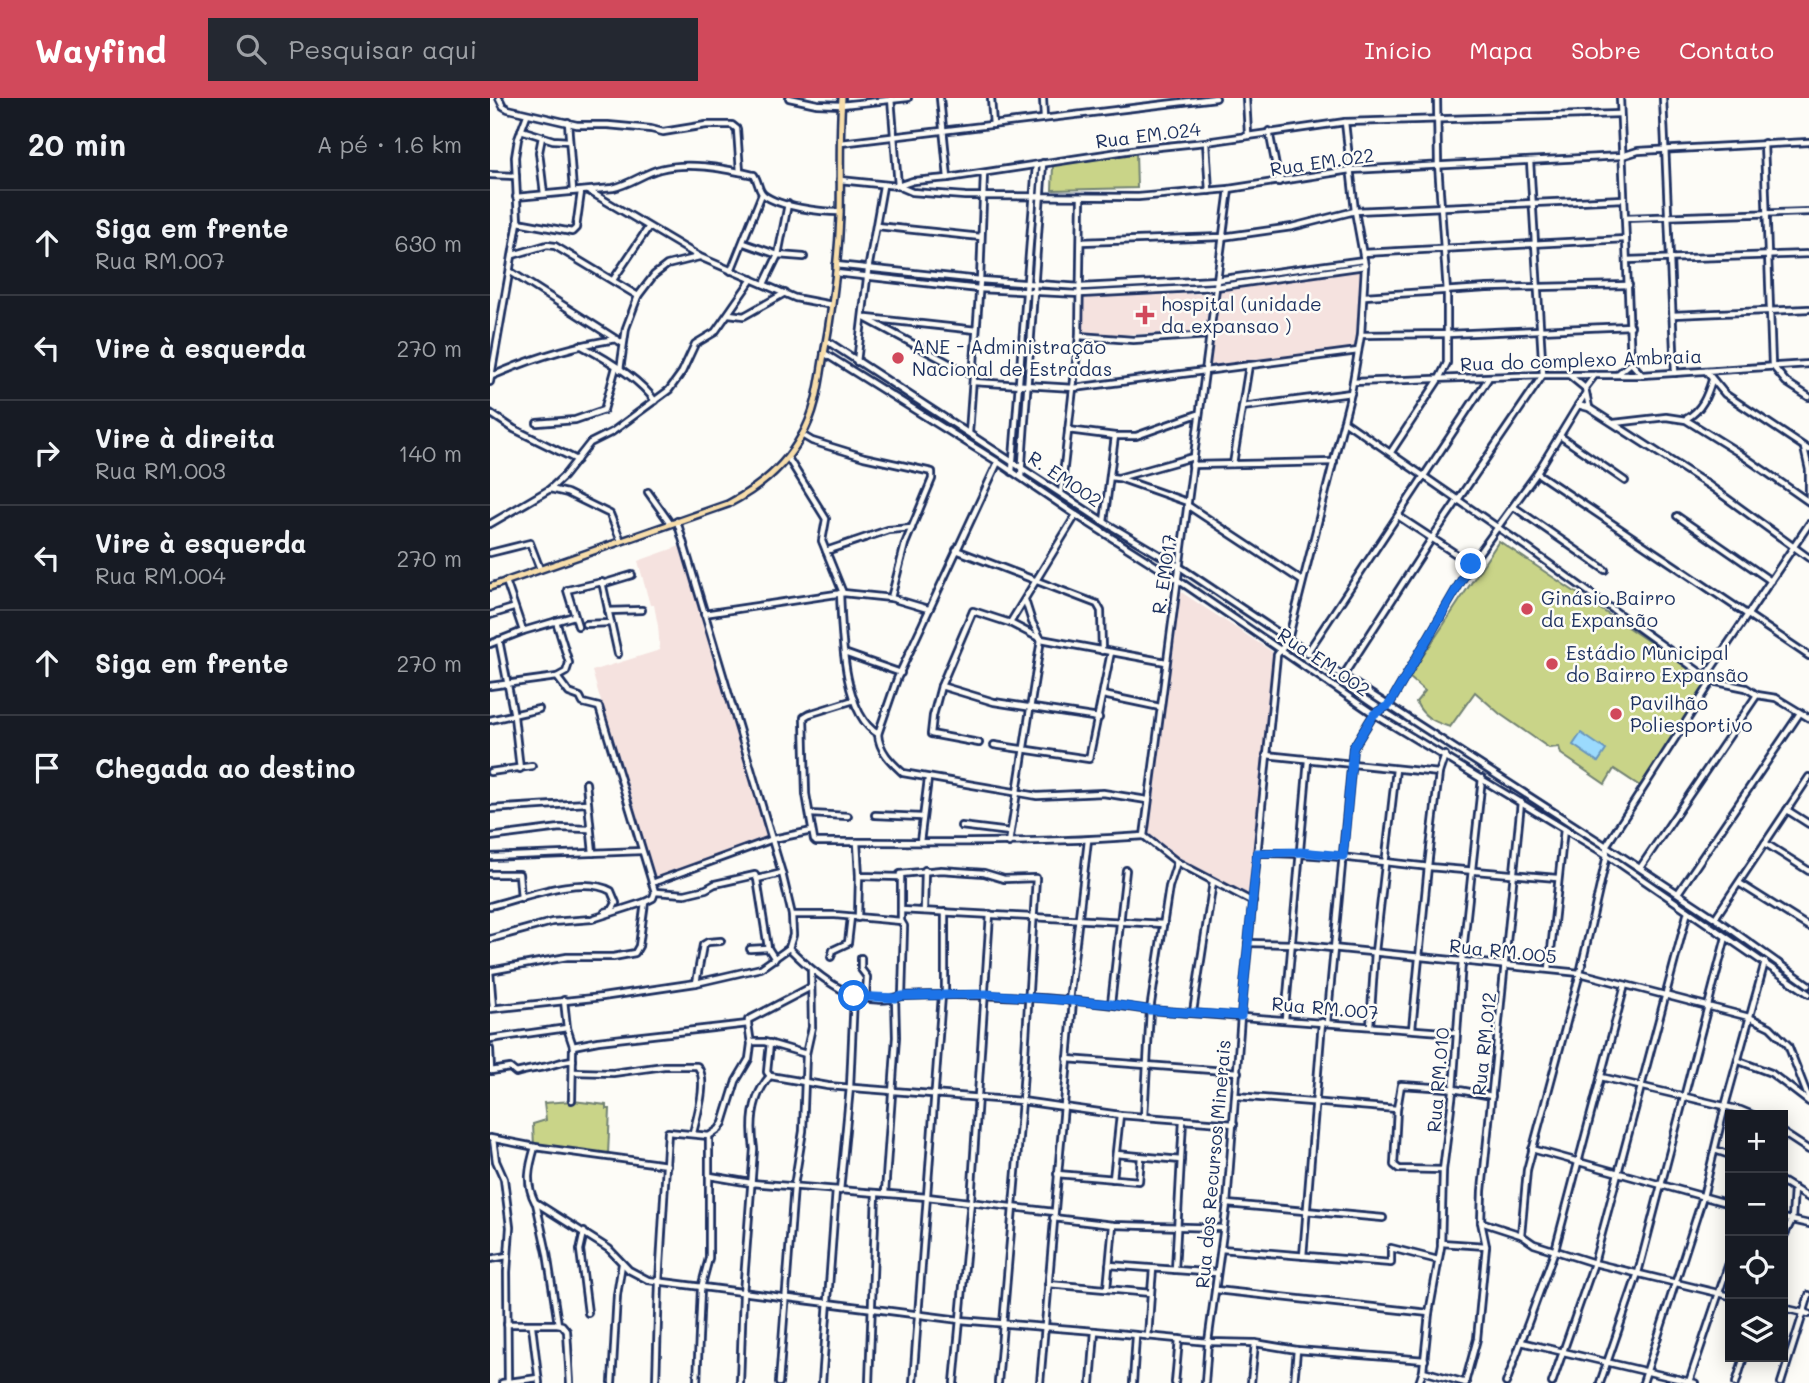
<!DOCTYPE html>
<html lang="pt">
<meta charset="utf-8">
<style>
body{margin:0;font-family:Mali,sans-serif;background:#242831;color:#f1f3f6}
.controls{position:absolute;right:21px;bottom:21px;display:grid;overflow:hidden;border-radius:0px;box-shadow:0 4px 18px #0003}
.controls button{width:63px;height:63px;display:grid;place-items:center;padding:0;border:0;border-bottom:2px solid #363941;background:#171b24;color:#f1f3f6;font:35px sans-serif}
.stop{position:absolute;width:21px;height:21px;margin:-16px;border:5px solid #1a73e8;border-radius:50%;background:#fff}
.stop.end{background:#1a73e8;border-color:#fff;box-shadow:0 2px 7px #0008}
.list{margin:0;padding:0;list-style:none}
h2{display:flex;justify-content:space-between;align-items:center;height:91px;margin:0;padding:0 28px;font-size:30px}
h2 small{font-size:23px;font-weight:400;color:#9ea1a6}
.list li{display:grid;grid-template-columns:46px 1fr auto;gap:21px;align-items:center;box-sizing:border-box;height:105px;padding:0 28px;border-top:2px solid #363941}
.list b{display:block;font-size:26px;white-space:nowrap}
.list p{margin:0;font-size:23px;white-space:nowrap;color:#9ea1a6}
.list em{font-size:23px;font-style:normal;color:#9ea1a6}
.icon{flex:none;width:38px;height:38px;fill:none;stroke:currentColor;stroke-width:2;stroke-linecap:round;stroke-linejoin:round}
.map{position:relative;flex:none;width:1319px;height:1285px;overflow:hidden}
header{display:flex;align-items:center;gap:42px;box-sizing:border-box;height:98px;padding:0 35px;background:#d1495b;color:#fff}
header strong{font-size:33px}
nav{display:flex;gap:38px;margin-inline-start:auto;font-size:24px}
.search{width:490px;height:63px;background:#242831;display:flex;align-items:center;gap:18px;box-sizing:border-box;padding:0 24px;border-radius:0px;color:#9ea1a6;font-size:26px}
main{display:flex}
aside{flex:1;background:#171b24}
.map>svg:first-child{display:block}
.built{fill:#f5e2df}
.green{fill:#c9d488;stroke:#728273;stroke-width:2}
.water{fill:#9bdafd;stroke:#6896bd;stroke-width:2}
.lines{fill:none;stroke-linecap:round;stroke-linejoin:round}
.stream{stroke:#6896bd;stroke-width:2}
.minor-casing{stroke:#1b2f5e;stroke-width:10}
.major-casing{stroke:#1b2f5e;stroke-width:10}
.minor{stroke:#fdfcf7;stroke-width:4.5}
.major{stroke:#f8deab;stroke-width:5}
.route{stroke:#1a73e8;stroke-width:9}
.poi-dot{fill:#d1495b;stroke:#fdfcf7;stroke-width:2.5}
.labels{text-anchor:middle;stroke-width:5;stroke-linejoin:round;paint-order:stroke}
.street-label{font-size:19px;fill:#1b2f5e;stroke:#fdfcf7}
.poi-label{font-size:19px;fill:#1b2f5e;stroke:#fdfcf7;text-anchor:start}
</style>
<header>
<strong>Wayfind</strong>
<div class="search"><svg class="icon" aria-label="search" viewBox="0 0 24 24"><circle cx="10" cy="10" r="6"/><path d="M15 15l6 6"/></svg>Pesquisar aqui</div>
<nav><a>Início</a><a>Mapa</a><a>Sobre</a><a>Contato</a></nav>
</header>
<main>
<aside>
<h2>20 min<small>A pé · 1.6 km</small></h2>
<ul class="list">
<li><svg class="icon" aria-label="ahead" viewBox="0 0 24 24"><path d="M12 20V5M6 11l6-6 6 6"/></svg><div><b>Siga em frente</b><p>Rua RM.007</p></div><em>630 m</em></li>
<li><svg class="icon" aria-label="left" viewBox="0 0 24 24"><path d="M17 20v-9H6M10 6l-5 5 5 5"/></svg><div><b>Vire à esquerda</b></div><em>270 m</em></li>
<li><svg class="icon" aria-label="right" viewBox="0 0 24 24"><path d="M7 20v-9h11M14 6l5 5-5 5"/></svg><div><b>Vire à direita</b><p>Rua RM.003</p></div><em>140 m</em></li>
<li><svg class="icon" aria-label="left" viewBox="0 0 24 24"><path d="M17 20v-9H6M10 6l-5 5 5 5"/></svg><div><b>Vire à esquerda</b><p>Rua RM.004</p></div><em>270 m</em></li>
<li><svg class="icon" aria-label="ahead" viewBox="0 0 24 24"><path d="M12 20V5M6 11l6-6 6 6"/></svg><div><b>Siga em frente</b></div><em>270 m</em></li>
<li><svg class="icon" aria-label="arrive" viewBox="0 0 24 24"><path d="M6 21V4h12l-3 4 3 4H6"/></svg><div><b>Chegada ao destino</b></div></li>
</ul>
</aside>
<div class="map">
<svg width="1319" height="1285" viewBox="0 0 1319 1285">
<rect width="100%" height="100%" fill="#fdfcf7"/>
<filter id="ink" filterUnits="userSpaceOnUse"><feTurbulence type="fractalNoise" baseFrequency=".0143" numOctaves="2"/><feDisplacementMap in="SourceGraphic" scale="14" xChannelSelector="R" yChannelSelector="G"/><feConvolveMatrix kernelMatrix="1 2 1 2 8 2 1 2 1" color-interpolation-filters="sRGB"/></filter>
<g filter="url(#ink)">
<g class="built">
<path d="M872 172 865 249 719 269 728 190Z"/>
<path d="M720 195 716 234 612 237 592 233 594 200Z"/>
<path d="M190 448 278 741 163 781 102 573 170 552 168 528 164 507H160L148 463Z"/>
<path d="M688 492 784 555 761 798 688 759 657 734 660 703Z"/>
</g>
<g class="green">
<path d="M646 53 647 90 562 92 563 67Z"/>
<path d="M1009 443 1219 584 1150 688 1124 671 1115 686 1071 656 1069 649 1059 650 1010 616 985 594 960 629C944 624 933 619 926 604L935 593 919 579Z"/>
<path d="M83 1003 116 1007V1011H120L118 1057 44 1049 43 1026 56 1022 54 1005Z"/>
</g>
<path class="water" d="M1091 635 1116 652 1108 664 1083 647Z"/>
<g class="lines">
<g class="stream">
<path d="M53 710 65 709"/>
<path d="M78 728H97"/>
<path d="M98 732 100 751"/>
</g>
<g class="minor-casing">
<g id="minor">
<path d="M9 0 13 8 18 11 87 27H118L161 31 173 34 216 27H242L247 31 250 74"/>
<path d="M299 0 327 6 351 7 418 0"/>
<path d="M401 0 408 88 423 83 458 80 649 51 716 44 855 24 1130 16"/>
<path d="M450 0 458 80"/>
<path d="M501 0 503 27"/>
<path d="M553 0 554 20"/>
<path d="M756 0 758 36"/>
<path d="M1130 0 1141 265 1152 277"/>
<path d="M1173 0 1185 275"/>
<path d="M78 24 83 93"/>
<path d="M31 32 63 42 79 43"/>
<path d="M779 33 789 84"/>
<path d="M52 39 49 54 54 96"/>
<path d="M716 44 719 93"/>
<path d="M351 45 726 0"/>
<path d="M1274 45 1282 267 1296 284 1319 299"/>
<path d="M0 77 26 78"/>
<path d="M350 82 408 88 422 94 475 98 648 99 739 91 860 72 1132 58 1148 53 1319 44"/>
<path d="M739 91 654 738 687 764 763 804"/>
<path d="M99 93 210 159 305 200 342 207"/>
<path d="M26 99 123 90C141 86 154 75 170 71 199 63 235 71 264 77 269 84 268 93 274 97 290 109 330 114 350 114"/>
<path d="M1135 120 1319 114"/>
<path d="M28 124 82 134 86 130 91 94"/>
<path d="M387 128 491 139"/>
<path d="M591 144 732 139 802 129 865 113 1134 101"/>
<path d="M254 145 288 157 314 159"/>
<path d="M873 155 1136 141"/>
<path d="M23 157 57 147 65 148 148 198"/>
<path d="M1137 162 1319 156"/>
<path d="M346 167 490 182 591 189 726 182 874 162"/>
<path d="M241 173 272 96"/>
<path d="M21 174 132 245"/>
<path d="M346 175 489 191 590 196 726 189 875 168"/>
<path d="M123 182 158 130"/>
<path d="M274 186 288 157 298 106"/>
<path d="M875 198 997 190 1139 187"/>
<path d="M239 216 254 218 295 195"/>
<path d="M1183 217 1319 211"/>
<path d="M373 219 483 278"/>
<path d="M377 220 486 232"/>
<path d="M871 237 958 236 1141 228"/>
<path d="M589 238 643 242 720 237"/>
<path d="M337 243 614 424 690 469 853 578 1116 748 1225 820 1319 887"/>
<path d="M90 247C115 260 149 280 165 303"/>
<path d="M334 255 508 364 586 417 688 482 884 616 1117 757 1319 896"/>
<path d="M367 264 378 172 393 88"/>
<path d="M130 272 136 230 148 198 164 177 177 167 209 159"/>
<path d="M1216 273 1235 296 1319 352"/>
<path d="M1129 275 1141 265"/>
<path d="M1079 277 1095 290"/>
<path d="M2 278C43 260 83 247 127 241"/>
<path d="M0 284 28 124 25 59 28 41 37 17"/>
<path d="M483 284 584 290 868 253"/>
<path d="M863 284 1053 277H1152L1319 266"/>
<path d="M1088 307 1099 310 1220 388 1319 460"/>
<path d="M752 309 861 295"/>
<path d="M1099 309 1095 290 1105 277"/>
<path d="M0 315 24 331 87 362"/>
<path d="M1196 321C1212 312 1217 298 1222 282"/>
<path d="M854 323 1039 451 1222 583 1256 590 1267 597 1286 600 1319 620"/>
<path d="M47 325 85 322 114 312 126 269"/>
<path d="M1124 325 1176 319 1196 322 1246 353 1319 404"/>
<path d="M578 332 625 338H646L708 316"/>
<path d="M479 335 490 182 494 75"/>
<path d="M312 337 322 343 374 359 442 374V381L415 446 401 500"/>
<path d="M1070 338 1135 383"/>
<path d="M1314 350 1319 372V401"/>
<path d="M901 354 949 281 957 265V194L948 66 947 0"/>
<path d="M298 360 336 421 332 443 353 495"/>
<path d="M743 366 759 267"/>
<path d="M702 367 844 364"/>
<path d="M522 374 546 67"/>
<path d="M1047 375 1319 558"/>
<path d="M531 379 553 65"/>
<path d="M620 379 628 380 703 359"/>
<path d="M629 380 697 404"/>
<path d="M60 391 77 395 120 416 131 443"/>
<path d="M158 394 180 425"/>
<path d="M571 395 589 238 591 100"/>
<path d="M697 407 812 483"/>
<path d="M1024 409 1115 472"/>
<path d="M908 418 981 466"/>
<path d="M1187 418 1281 483"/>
<path d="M614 424 625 338"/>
<path d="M0 426 60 391 74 378 100 345 122 334 179 292 192 274 205 246 225 234 262 181"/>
<path d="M466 452 607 506 611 513 612 553"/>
<path d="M336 453 398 432 422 430"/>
<path d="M0 455 40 445 50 471"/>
<path d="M16 483 33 533"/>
<path d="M112 486 142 477"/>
<path d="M350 495C352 533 352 615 388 636 389 653 401 664 413 675L547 698 613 695 657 702"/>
<path d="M118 513 152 512"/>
<path d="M214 516 353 495 401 500 438 511"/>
<path d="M0 517 23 510"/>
<path d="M66 523 79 565 76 574 67 579"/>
<path d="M520 525 586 417"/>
<path d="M95 526 121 525"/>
<path d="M88 528 77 492 112 484 128 556"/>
<path d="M9 542 24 618 30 671"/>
<path d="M0 546 33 533 84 518"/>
<path d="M354 555 411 575"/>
<path d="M817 555 998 281"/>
<path d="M1217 577 1319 426"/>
<path d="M853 578 942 440 1053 277 1040 63"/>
<path d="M0 588 67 579 79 595 90 599 93 605 109 609 165 794 163 800 155 804 102 821 62 824 0 841"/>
<path d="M451 588 504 604 609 620"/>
<path d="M613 597 670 609"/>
<path d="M364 602 319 616 314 619 316 696 324 742 326 744C436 744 545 746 654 738"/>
<path d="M0 622 49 611"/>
<path d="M388 636 407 581 508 364"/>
<path d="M489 645 441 636 443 618 451 588 483 513 520 525 551 541 676 564"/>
<path d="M504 647 599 661 621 554"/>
<path d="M776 657 949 675"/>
<path d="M0 674 42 668"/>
<path d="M96 685 103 755"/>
<path d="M0 711 97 705"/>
<path d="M1297 712 1319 726"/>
<path d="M320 716 358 718"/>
<path d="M385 717 432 719"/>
<path d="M471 728 520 734"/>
<path d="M0 739 70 730 99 731"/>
<path d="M367 744 369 778 411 779 410 776 451 772 494 775 514 781 546 780 532 1003 508 1285"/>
<path d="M430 744 438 681"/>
<path d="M519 745 551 541 542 524 535 502"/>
<path d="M1275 745 1319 773"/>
<path d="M767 755C825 754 881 763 939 769 982 773 1025 776 1067 780"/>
<path d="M0 759 152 753"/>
<path d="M1150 770 1267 597"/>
<path d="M0 776H29L31 800"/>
<path d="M411 779V823L414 828 412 898"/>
<path d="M267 781 278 850 285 861"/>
<path d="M162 785 283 741 322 733"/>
<path d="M1249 785 1319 829"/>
<path d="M165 794 195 796 216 791 225 786 265 777 267 781 292 775"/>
<path d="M1188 795 1310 615"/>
<path d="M0 808C33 800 90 776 121 793L126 805 122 812 115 814"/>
<path d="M411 812 674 826"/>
<path d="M434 813 435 772"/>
<path d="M302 817H345L411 823"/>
<path d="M368 820 369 778"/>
<path d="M1225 820 1319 679"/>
<path d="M758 845 802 846 1090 875 1259 919 1280 929 1298 947 1319 1001"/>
<path d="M299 850C328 879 368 913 412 898 495 895 578 899 660 912L966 935"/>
<path d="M260 851 278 850"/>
<path d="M341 859 343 852 358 845 361 819"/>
<path d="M371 860V871L377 879 376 899"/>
<path d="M1059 871 1074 731"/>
<path d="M0 873 77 859H123L145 855 149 848 155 804"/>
<path d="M0 873 3 910"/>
<path d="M206 885 213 847 218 844 231 843"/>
<path d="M455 897V814"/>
<path d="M74 902 77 930 83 948 82 1002"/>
<path d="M579 903 598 742"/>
<path d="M621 906 636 772"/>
<path d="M0 911 112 899 206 885 271 870 299 850 303 837 302 817 292 775 187 423"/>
<path d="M703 914 723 784"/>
<path d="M795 921 818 662"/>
<path d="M837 925 863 650 884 616 899 607 981 466 1047 375 1095 296"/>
<path d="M880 928 885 854 906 671"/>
<path d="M922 931 938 768 949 675 955 657"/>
<path d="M0 941 77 930"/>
<path d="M261 944H275L316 956"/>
<path d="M280 945 277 974 280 978"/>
<path d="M83 948 108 943 258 926V922L321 889"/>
<path d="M0 951 1 973 20 970 26 975C36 972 45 971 54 969 64 967 72 963 83 962"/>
<path d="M577 961 748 974"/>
<path d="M1249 963 1281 975 1319 1004"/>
<path d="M83 974 123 975 174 968H207C219 981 207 1018 203 1035"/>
<path d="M1111 979 1251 1012 1263 1017"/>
<path d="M746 998 907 1011"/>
<path d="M654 1019 660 912 679 789 687 764"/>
<path d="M1293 1035 1319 1052"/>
<path d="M0 1040 45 1049 177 1067"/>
<path d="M3 1041 6 1063 14 1081 20 1129 17 1174 18 1284"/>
<path d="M45 1049C39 1069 35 1085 45 1104L119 1151 139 1172 158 1182 470 1222 605 1233 718 1244 765 1245 807 1252 935 1262"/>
<path d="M1042 1051 1240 1106"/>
<path d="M1225 1052 1240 1057"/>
<path d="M626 1056 691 1062"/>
<path d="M953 1072 909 1071 904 1067 907 1011 911 987 958 990 1002 998"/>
<path d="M567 1076 649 1083 651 1059"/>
<path d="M220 1078 261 1085 437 1099 564 1114"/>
<path d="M623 1081 630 1017"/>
<path d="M1293 1084 1319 1100"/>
<path d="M350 1093 360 989 364 898"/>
<path d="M395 1095 406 939 405 900"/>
<path d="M46 1105 57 1155 68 1226 72 1227 77 1233 80 1285"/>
<path d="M737 1106 893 1120"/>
<path d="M563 1120 623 1127 733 1130"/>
<path d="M1293 1120 1319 1126"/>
<path d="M991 1124 1031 1137 1044 1146 1104 1165 1240 1198"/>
<path d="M94 1134 90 1152 98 1215"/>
<path d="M1031 1137 1037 1072 1090 875 1117 757 1116 748 1222 583"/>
<path d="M1293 1140 1302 1122 1304 1090"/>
<path d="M951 1145 996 1148"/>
<path d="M731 1151 901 1165V1150L948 1162"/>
<path d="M813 1158 832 924"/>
<path d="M0 1161 17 1158"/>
<path d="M619 1167 727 1175"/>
<path d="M685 1172 693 1022"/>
<path d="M558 1186 661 1195 663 1171"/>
<path d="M617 1191 623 1127"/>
<path d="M726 1192 939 1215"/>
<path d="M1293 1210 1319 1216"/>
<path d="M17 1226H68"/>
<path d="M42 1228 49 1285"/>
<path d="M658 1239 661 1195"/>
<path d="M1031 1244 1205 1285"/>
<path d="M933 1273 976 1285"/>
<path d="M1199 1284 1240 1162"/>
<path d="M12 1285 48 1280"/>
<path d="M122 1285 127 1197 132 1166"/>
<path d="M166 1285 169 1184 178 1034 219 1038"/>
<path d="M207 1285 211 1190 219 1160V1038L229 1031 233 1025 246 983 259 961 261 946 258 926"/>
<path d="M250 1285 253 1196 264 1051C260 1025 262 998 280 978L338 988 532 1003 630 1017 744 1026"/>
<path d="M289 1285 304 1088 313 1033 316 956 322 929 321 871"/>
<path d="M332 1285 346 1092"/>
<path d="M379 1285 386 1095"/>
<path d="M423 1285 452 897"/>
<path d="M464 1285 481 1103 500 816"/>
<path d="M550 1285 583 903"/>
<path d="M601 1285 605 1233"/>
<path d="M643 1285 646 1238"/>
<path d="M685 1285 689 1241"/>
<path d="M715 1285 718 1244 737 1106 751 918 787 557 798 542 861 295 871 237 875 168 865 113 855 24"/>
<path d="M761 1285 765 1245"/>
<path d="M804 1285 807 1252"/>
<path d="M929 1285 933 1273 939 1215 951 1149 953 1072 963 993 972 863 992 680"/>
<path d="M975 1285 987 1241 996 1148 991 1124 992 1093 1031 704"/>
<path d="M1016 1285 1065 1152 1135 887"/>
<path d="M1062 1285 1104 1165 1198 813"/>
<path d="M1110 1285 1148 1175 1236 839"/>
<path d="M1153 1285 1213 1099 1235 1008 1275 864"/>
<path d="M1246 1285 1254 1259"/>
<path d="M1291 1285 1319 1197"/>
</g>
</g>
<g class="major-casing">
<path id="major" d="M0 489 238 406C269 390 294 370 311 339 325 316 329 288 333 262 342 214 348 166 350 118 351 79 349 39 352 0"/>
</g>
<use href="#minor" class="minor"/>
<use href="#major" class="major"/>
</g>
</g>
<g class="lines" filter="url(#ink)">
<path class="route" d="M364 898 405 900 412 898 496 896 621 906 660 912 751 918 767 755 810 754 853 758 863 650 884 616 899 607 981 466"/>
</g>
<g class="poi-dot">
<path d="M651.5 206.5h7v7h7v7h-7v7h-7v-7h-7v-7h7z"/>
<circle cx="408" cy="260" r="7"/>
<circle cx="1037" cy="511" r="7"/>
<circle cx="1062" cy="566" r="7"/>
<circle cx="1126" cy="616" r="7"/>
</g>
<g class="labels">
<g class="street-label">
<text transform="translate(658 37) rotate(-7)" y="7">Rua EM.024</text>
<text transform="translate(832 64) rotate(-8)" y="7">Rua EM.022</text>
<text transform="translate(1091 262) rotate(-2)" y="7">Rua do complexo Ambraia</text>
<text transform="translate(575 381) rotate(34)" y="7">R. EM002</text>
<text transform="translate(674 476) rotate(-82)" y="7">R. EM017</text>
<text transform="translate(834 564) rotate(34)" y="7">Rua EM.002</text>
<text transform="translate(1013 853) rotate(6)" y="7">Rua RM.005</text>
<text transform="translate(835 910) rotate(5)" y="7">Rua RM.007</text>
<text transform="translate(994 946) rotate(-84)" y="7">Rua RM.012</text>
<text transform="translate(948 982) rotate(-85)" y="7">Rua RM.010</text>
<text transform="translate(723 1066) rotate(-85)" y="7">Rua dos Recursos Minerais</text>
</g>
<g class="poi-label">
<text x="671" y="213">hospital (unidade<tspan x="671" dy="22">da expansao )</tspan></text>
<text x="422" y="256">ANE - Administração<tspan x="422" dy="22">Nacional de Estradas</tspan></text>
<text x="1051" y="507">Ginásio Bairro<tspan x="1051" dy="22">da Expansão</tspan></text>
<text x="1076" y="562">Estádio Municipal<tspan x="1076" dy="22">do Bairro Expansão</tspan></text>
<text x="1140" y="612">Pavilhão<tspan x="1140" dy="22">Poliesportivo</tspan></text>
</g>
</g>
</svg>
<div class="controls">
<button>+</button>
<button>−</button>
<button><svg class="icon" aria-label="locate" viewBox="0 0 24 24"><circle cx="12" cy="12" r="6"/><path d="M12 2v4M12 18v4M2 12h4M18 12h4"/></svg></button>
<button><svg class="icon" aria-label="layers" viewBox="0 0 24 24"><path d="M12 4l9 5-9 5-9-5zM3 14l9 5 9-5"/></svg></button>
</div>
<div class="stop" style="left:364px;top:898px"></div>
<div class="stop end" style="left:981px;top:466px"></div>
</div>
</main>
